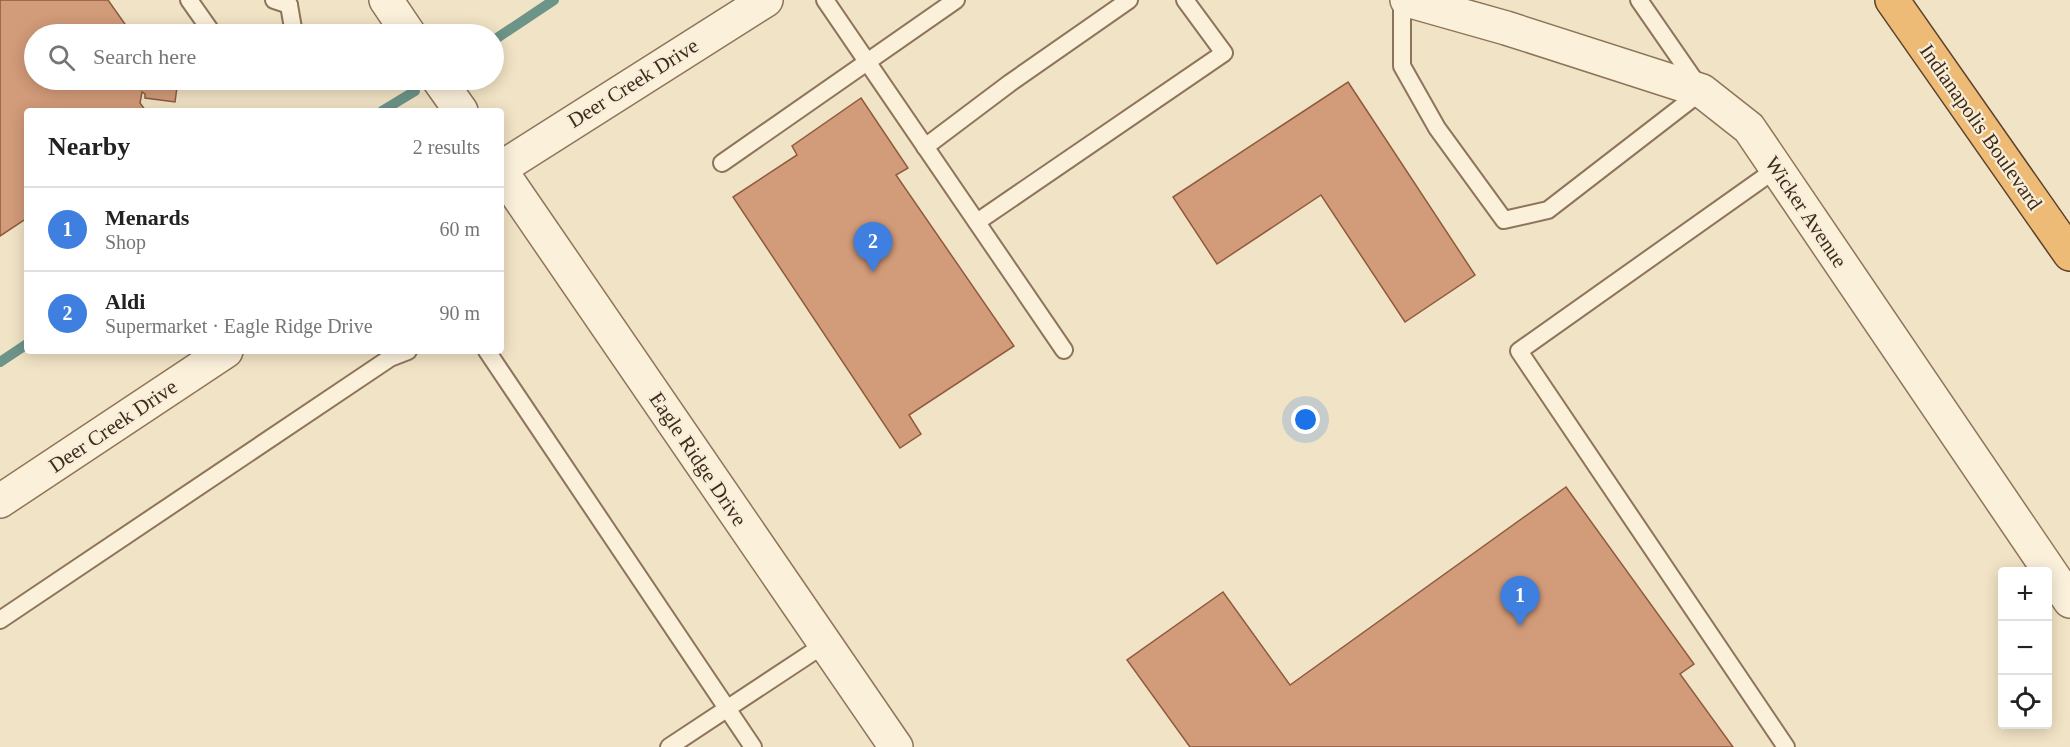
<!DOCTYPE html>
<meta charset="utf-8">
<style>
body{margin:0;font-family:Georgia,serif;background:#f2f2f2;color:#222}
.controls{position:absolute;right:18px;bottom:18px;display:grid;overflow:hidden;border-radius:6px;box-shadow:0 3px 15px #0003}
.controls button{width:54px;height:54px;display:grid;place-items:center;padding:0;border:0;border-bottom:2px solid #e0e0e0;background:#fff;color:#222;font:30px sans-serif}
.you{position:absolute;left:1306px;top:420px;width:21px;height:21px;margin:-15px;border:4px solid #fff;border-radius:50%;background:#1a73e8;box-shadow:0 0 0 9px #1a73e833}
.badge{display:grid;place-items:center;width:39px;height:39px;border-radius:50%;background:#ea580c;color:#fff;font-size:20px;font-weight:700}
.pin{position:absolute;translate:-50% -50px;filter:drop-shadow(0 2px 3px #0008)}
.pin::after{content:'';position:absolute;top:32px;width:21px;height:18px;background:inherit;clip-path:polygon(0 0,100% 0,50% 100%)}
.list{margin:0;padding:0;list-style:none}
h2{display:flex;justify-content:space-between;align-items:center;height:78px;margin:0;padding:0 24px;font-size:26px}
h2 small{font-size:20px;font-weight:400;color:#767676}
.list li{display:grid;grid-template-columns:39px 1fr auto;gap:18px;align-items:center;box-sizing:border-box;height:84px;padding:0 24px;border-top:2px solid #e0e0e0}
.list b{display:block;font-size:22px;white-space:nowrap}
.list p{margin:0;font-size:20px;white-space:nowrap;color:#767676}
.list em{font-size:20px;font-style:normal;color:#767676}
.icon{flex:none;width:33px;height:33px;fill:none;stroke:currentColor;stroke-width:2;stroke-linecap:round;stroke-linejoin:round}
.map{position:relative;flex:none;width:2070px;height:747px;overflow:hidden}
.search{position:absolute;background:#fff;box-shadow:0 3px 15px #0003;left:24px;top:24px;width:480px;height:66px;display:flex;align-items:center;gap:15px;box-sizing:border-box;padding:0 21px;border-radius:33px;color:#767676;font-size:22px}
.panel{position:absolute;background:#fff;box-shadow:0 3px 15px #0003;left:24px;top:108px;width:480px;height:246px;border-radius:6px}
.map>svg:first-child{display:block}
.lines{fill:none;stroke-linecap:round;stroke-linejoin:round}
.stream{stroke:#6d9489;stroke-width:10}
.building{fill:#d29b79;stroke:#8f5b3e;stroke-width:1.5}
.service-casing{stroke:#8e745a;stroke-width:20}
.minor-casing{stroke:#8e745a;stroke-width:36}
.trunk-casing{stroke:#5c422e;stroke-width:36}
.service{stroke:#fbf0da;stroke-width:16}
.minor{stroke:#fbf0da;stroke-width:33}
.trunk{stroke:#eb7;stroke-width:33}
.labels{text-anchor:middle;stroke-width:4.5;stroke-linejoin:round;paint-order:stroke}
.street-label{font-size:21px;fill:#3d2c1e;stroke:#f8edd6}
</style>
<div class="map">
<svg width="2070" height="747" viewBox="0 0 2070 747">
<rect width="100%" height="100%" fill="#f1e3c5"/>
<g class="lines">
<g class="stream">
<path d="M494 40 554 0"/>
<path d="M382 111 415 91"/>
<path d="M0 362 27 344"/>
</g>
</g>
<g class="building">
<path d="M0 0H108L132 34H34V80H178L175 102 145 98V94L142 92 140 103 146 111H27V218L0 236Z"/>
<path d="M1348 82 1475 275 1405 322 1321 195 1217 264 1173 197Z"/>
<path d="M861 98 908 168 896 175 1014 346 909 415 921 434 900 448 733 197 797 155 792 146Z"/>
<path d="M1566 487 1694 664 1680 674 1733 747H1190L1127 660 1223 592 1290 685Z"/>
</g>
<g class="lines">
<g class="service-casing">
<g id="service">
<path d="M189 0 213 34"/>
<path d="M274 0 289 5"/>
<path d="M825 0 1064 350"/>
<path d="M1402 0V66L1437 128 1504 220 1548 210 1702 91 1639 0"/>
<path d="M289 5 294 34"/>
<path d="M925 147 1010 83 1129 0"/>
<path d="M722 163 956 0"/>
<path d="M1776 169 1519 351 1786 747"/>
<path d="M977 222 1224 53 1185 0"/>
<path d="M487 351 753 747"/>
<path d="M0 620 390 358 408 351"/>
<path d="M669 747 825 644"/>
</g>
</g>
<g class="minor-casing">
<g id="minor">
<path d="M386 0 409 34"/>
<path d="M1407 0 1506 28 1702 91 1749 128 2070 601"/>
<path d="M439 80 461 111"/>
<path d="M501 168 766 0"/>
<path d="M501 171 896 747"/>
<path d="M0 501 226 351"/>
</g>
</g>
<g class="trunk-casing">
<path id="trunk" d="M1892 0 2070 254"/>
</g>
<use href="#service" class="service"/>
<use href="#minor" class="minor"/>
<use href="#trunk" class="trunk"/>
</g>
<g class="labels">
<g class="street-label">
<text transform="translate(633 83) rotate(-32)" y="7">Deer Creek Drive</text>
<text transform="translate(1981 127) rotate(55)" y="7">Indianapolis Boulevard</text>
<text transform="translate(1806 212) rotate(56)" y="7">Wicker Avenue</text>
<text transform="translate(113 426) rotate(-34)" y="7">Deer Creek Drive</text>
<text transform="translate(698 459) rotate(56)" y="7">Eagle Ridge Drive</text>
</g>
</g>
</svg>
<div class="controls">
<button>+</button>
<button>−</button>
<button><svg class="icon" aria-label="locate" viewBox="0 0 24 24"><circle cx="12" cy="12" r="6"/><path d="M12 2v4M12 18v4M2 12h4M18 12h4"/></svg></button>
</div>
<div class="you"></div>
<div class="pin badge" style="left:1520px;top:626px;background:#3f7fe0">1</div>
<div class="pin badge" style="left:873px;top:272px;background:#3f7fe0">2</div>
<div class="search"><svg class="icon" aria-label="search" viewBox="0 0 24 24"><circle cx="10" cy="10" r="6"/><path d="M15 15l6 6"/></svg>Search here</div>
<section class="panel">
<h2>Nearby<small>2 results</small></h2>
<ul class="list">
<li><span class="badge" style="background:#3f7fe0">1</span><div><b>Menards</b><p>Shop</p></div><em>60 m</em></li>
<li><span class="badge" style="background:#3f7fe0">2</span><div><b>Aldi</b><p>Supermarket · Eagle Ridge Drive</p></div><em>90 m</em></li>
</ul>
</section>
</div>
